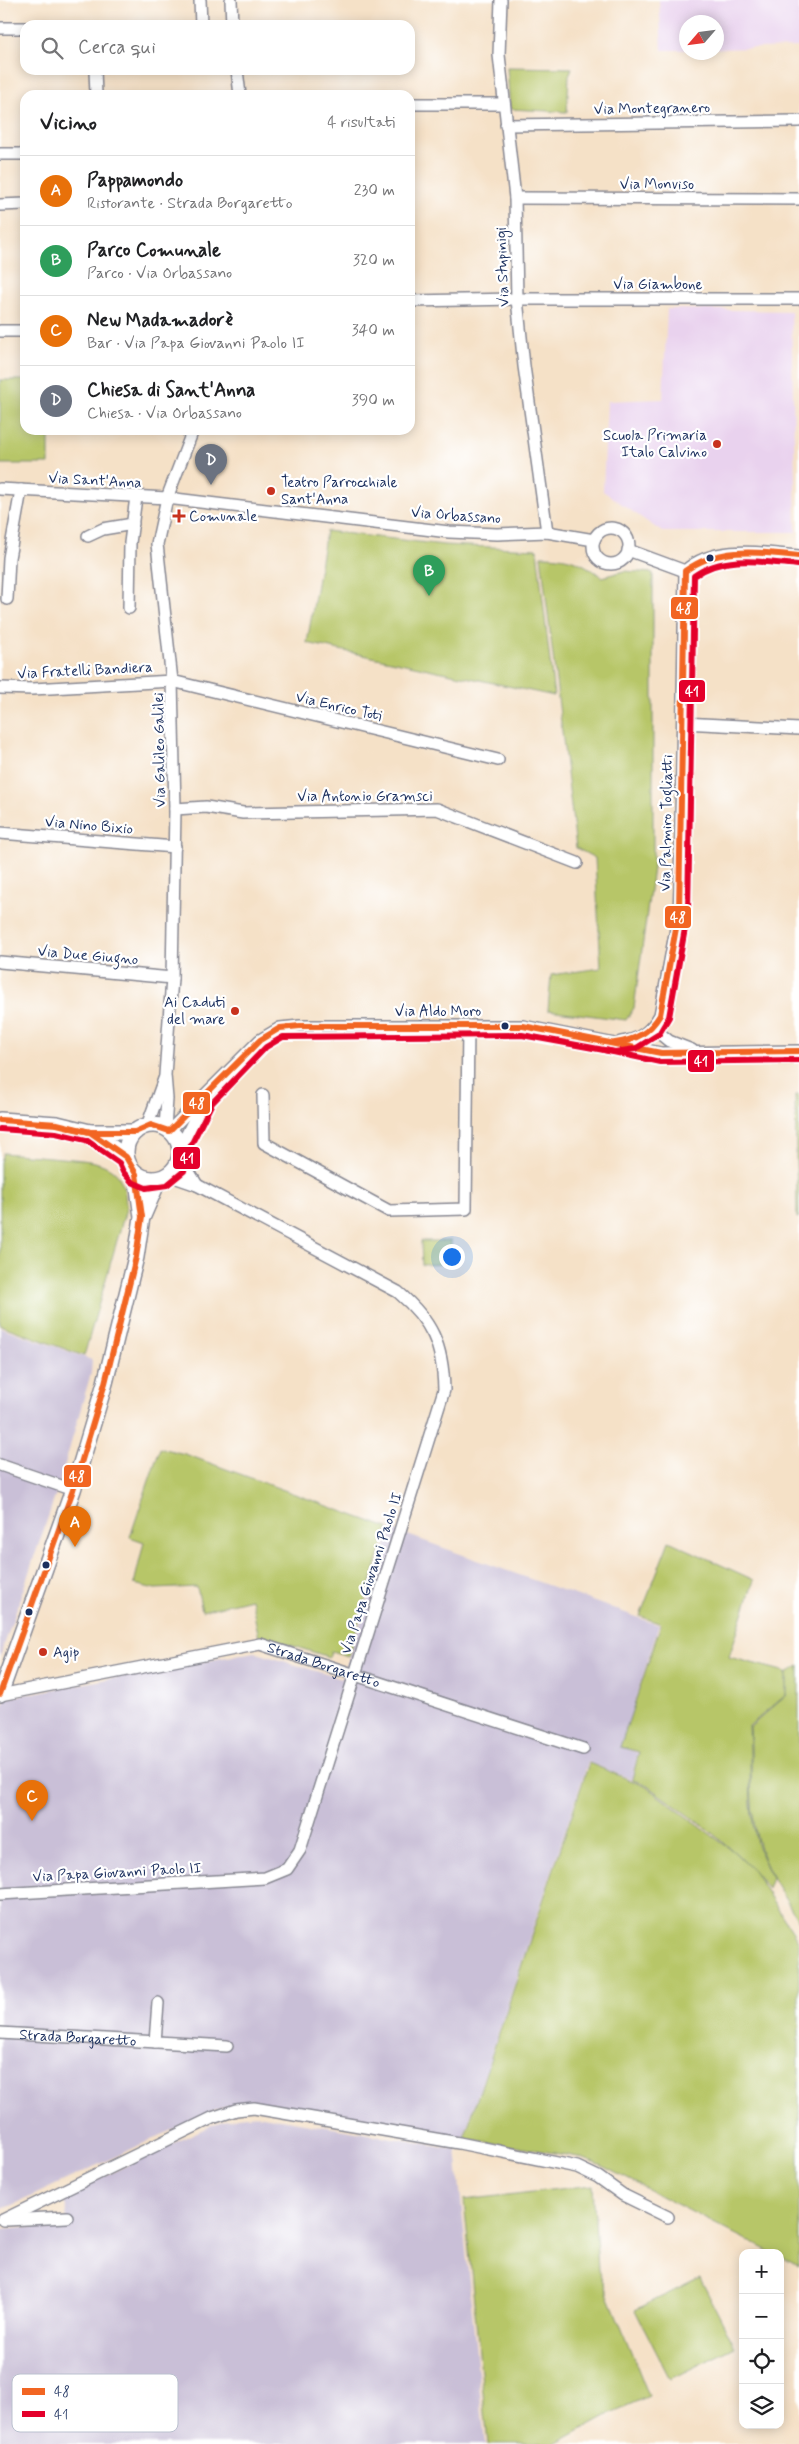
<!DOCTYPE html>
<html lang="it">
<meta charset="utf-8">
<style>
body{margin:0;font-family:Mynerve,sans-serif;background:#f6f6f6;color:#202124}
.controls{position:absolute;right:15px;bottom:15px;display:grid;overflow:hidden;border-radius:10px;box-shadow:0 2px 12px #0003}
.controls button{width:45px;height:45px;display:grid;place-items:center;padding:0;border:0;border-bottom:1px solid #e0e0e0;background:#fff;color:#202124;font:25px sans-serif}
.compass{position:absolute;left:679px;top:15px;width:45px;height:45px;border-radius:50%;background:#fff;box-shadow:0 2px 12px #0003;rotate:242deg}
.you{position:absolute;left:451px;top:1256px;width:18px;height:18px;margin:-12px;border:4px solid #fff;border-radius:50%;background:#1a73e8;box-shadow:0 0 0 8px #1a73e833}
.badge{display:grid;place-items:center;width:32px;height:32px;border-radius:50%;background:#0f766e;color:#fff;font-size:16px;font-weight:700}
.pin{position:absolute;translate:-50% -41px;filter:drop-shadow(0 1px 2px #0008)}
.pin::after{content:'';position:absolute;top:26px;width:18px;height:15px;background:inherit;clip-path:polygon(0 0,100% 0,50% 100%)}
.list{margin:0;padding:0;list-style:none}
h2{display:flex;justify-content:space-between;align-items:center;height:65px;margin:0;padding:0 20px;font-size:21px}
h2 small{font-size:16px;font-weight:400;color:#757577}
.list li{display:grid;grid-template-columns:32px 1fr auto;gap:15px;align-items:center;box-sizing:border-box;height:70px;padding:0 20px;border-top:1px solid #e0e0e0}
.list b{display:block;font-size:19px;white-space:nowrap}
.list p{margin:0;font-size:16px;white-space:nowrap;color:#757577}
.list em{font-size:16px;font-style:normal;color:#757577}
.icon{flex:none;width:28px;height:28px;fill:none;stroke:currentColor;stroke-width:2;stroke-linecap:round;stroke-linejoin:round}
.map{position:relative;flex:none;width:799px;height:2444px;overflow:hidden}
.search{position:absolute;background:#fff;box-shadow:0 2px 12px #0003;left:20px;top:20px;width:395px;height:55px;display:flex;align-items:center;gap:12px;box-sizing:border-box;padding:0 18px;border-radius:15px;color:#757577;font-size:19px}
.panel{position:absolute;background:#fff;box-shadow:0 2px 12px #0003;left:20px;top:90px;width:395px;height:345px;border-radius:15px}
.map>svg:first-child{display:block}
.built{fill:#e9d2ee}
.industrial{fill:#c9bfd7}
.green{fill:#b7c668;stroke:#697a63}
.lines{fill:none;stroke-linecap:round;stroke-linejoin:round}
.minor-casing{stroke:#888892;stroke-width:14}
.tertiary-casing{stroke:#888892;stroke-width:18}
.minor{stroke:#fff;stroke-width:11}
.tertiary{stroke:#fff;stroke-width:15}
.bus-1-casing{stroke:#fff;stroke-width:10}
.bus-2-casing{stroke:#fff;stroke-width:10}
.bus-1{stroke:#f26522;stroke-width:6}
.bus-2{stroke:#e4002b;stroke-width:6}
.poi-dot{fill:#c8321e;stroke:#fff;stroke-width:2}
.bus-dot{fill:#1b2f5e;stroke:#fff;stroke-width:2}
.labels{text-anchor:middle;stroke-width:4.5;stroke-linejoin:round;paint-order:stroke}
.street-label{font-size:15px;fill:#1b2f5e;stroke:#fff}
.poi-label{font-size:15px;fill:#1b2f5e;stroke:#fff;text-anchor:start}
.key{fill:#fff;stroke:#bbc1cf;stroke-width:1}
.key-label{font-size:14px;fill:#1b2f5e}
.line-badge{stroke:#fff;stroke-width:2}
.badge-label{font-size:14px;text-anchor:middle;font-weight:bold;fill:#fff}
</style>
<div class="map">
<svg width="799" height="2444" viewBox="0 0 799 2444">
<rect width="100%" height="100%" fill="#fff"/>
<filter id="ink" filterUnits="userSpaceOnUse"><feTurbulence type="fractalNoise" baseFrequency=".02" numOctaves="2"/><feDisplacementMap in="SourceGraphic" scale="10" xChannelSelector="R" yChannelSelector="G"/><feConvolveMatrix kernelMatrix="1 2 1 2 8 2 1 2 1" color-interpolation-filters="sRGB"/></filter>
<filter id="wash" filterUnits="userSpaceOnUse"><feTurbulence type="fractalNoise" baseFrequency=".0096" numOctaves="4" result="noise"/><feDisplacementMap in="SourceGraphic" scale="20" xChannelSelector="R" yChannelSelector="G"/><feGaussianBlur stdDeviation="1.12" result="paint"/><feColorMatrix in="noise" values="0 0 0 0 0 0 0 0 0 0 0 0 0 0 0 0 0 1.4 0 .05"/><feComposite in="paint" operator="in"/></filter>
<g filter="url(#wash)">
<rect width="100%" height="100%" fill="#f5e1c7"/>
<g class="built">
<path d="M659 0H799V47L717 49 716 22H686V50H662Z"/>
<path d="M667 309 791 311 796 532H662L603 491 607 401 663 399Z"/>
</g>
<g class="industrial">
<path d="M0 1327 92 1360 91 1373 59 1485 0 1657Z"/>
<path d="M391 1529 659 1625 620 1747 638 1753 631 1779 588 1762 463 2138 281 2105 256 2101 233 2104 214 2110 13 2205 0 2209V1716L6 1698 254 1652 342 1679Z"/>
<path d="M257 2115 456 2149 485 2444H0V2230L65 2224 67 2210 62 2196 214 2124 238 2117Z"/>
</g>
<g class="green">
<path d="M507 67 572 68 569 76 567 112 510 109Z"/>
<path d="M0 380H25V430H49V464H0Z"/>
<path d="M326 531 444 545 537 549 554 696 307 643Z"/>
<path d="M541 556C568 556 581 561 602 577L624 571 653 573V868L634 1008 626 1020 548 1010 551 975 601 968 595 858 576 848Z"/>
<path d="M795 1095H799V1217L797 1218Z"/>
<path d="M3 1153C22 1155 42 1156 61 1158 98 1161 127 1162 126 1209L84 1356 0 1325V1162Z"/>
<path d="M421 1241H451V1264L422 1265Z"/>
<path d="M160 1448 185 1454 388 1528 348 1656 331 1651 329 1657 264 1637 259 1638 251 1599 202 1611 197 1587 155 1589 134 1584 144 1542 130 1537Z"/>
<path d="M669 1541 754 1580 729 1657 786 1672V1695L749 1726C752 1763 747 1803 756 1839 759 1853 766 1865 772 1878L768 1889C736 1845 689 1817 646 1785L632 1779 639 1752 620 1747 661 1624 640 1616Z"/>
<path d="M799 1665V1921C783 1896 764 1868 757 1838 748 1802 753 1763 750 1727L787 1695V1673Z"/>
<path d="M589 1763 645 1786 733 1851 753 1870 799 1942V2266L780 2257V2253H772L604 2167 578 2157 464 2138Z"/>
<path d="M593 2185 598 2270 649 2396 615 2411 555 2444H488L464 2200Z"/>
<path d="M700 2278 735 2347 670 2379 635 2310Z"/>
</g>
</g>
<g filter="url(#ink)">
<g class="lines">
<g class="minor-casing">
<g id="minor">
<path d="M200 0 201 25"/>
<path d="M231 0 232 25"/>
<path d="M501 0 499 55 515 198 517 299 524 366 547 532"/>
<path d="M0 28H25"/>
<path d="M95 70 96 95"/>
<path d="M237 70 240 95"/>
<path d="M410 104H503"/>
<path d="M506 125 799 121"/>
<path d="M0 154H25"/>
<path d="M515 198 799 199"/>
<path d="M0 205 25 204"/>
<path d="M410 301 517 299H799"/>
<path d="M0 331H25"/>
<path d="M0 489 167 498 449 532 497 534 547 532 594 540"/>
<circle cx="611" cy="546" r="18"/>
<path d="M88 536 103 529 133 524"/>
<path d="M628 550 685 571"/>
<path d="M685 571C714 544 762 553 799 556"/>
<path d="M7 599 9 558 21 490"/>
<path d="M129 608 130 543 136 497"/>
<path d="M0 688 33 689 172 681 498 760"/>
<path d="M683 723 799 729"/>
<path d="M175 809 206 807 243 813 437 809 577 863"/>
<path d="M0 833 175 847"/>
<path d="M0 962 172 978"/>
<path d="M653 1028 669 1041 692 1050"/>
<path d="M621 1042C640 1040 651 1031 660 1015L679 912 680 886 685 571"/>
<path d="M263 1095 264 1143 389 1211 466 1209 468 1026"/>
<path d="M147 1126 164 1079"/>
<path d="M165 1128 167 1099 165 1075 172 978 175 809 172 681 157 544 167 498 193 430"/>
<path d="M169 1131 260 1040 280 1028 300 1026H523L661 1053 799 1051"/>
<path d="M180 1148 204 1100"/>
<path d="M180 1157 197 1185"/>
<path d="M0 1465 73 1490"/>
<path id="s1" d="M0 1695 260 1644 583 1749"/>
<path d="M0 1894 265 1878 287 1869 300 1850 444 1390C443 1345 432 1321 398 1292L197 1185 168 1175"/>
<path id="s2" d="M0 2033 227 2046"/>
<path d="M155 2042 158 2003"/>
<path d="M3 2220 212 2118 236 2110 254 2108 459 2143 577 2167 598 2177 623 2195 668 2217"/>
<path d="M7 2220 67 2217"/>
</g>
</g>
<g class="tertiary-casing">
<g id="tertiary">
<path d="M0 1120 57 1124 90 1132H135"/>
<circle cx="153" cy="1152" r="27"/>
<path d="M90 1132 126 1157"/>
<path d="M143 1216 159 1179"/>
<path d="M0 1694 73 1490 105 1383 136 1257 142 1217 136 1174"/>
</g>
</g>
<use href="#minor" class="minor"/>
<use href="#tertiary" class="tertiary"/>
<g class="bus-1-casing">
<g id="bus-1">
<path d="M615 1043C636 1040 649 1033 660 1015L679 912 685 571C719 546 759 552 799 556"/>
<path d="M0 1120 57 1124 90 1132H135L151 1125 169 1131 260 1040 280 1028 300 1026H523L661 1053 799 1051"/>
<path d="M0 1694 73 1490 105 1383 136 1257 142 1217 136 1174 126 1157 90 1132 71 1128"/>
</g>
</g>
<g class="bus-2-casing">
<g id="bus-2">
<path d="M604 1050 660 1062 799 1060"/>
<path d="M0 1129 56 1133 86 1140 119 1163 123 1172 132 1182 146 1188 167 1185 184 1171 188 1151 212 1103 266 1047 283 1037 522 1035 615 1052 635 1049 659 1034 669 1017 688 912 694 576C724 554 764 562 798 565"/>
</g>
</g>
<use href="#bus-1" class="bus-1"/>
<use href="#bus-2" class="bus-2"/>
</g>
</g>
<g class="poi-dot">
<circle cx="717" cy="444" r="5"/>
<circle cx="271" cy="491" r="5"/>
<path d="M176.5 508.5h5v5h5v5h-5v5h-5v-5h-5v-5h5z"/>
<circle cx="235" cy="1011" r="5"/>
<circle cx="43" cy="1652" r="5"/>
</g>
<g class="bus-dot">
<circle cx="710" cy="558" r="4.5"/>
<circle cx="505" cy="1026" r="4.5"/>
<circle cx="46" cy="1565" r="4.5"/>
<circle cx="29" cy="1612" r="4.5"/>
</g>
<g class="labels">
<g class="street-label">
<text transform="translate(652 108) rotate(-1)" y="5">Via Montegranero</text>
<text x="657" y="189">Via Monviso</text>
<text transform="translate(502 267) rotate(-92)" y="5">Via Stupinigi</text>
<text x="658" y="289">Via Giambone</text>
<text transform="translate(95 480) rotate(3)" y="5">Via Sant'Anna</text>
<text transform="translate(456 515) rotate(4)" y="5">Via Orbassano</text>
<text transform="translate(85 670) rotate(-3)" y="5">Via Fratelli Bandiera</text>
<text transform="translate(339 706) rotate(13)" y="5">Via Enrico Toti</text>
<text transform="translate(159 750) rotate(-91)" y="5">Via Galileo Galilei</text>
<text x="365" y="801">Via Antonio Gramsci</text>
<text transform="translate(666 823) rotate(-89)" y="5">Via Palmiro Togliatti</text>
<text transform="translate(89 825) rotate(5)" y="5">Via Nino Bixio</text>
<text transform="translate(88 955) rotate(5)" y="5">Via Due Giugno</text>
<text x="438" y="1016">Via Aldo Moro</text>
<text transform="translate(371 1573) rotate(-72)" y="5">Via Papa Giovanni Paolo II</text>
<text dy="5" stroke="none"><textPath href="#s1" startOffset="332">Strada Borgaretto</textPath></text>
<text transform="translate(117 1872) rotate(-3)" y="5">Via Papa Giovanni Paolo II</text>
<text dy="5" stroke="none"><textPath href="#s2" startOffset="78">Strada Borgaretto</textPath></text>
</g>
<g class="poi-label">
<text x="707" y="440" text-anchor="end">Scuola Primaria<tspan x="707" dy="17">Italo Calvino</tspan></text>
<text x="281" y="487">Teatro Parrocchiale<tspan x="281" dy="17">Sant'Anna</tspan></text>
<text x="189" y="521">Comunale</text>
<text x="225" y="1007" text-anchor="end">Ai Caduti<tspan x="225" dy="17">del mare</tspan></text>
<text x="53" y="1657">Agip</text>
</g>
</g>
<rect x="12" y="2374" width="166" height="58" rx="8" class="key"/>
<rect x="22" y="2388" width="23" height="7" fill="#f26522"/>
<rect x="22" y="2411" width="23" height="6" fill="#e4002b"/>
<g class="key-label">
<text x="54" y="2396">48</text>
<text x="54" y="2419">41</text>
</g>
<g class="line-badge">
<rect x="670" y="596" width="29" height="24" rx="5" fill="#f26522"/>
<rect x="678" y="679" width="28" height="24" rx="5" fill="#e4002b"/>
<rect x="664" y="905" width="28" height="24" rx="5" fill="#f26522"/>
<rect x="687" y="1049" width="28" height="24" rx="5" fill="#e4002b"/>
<rect x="182" y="1091" width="29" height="24" rx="5" fill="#f26522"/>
<rect x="172" y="1146" width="29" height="24" rx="5" fill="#e4002b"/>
<rect x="63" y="1464" width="29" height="24" rx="5" fill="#f26522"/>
</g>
<g class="badge-label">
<text x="684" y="613">48</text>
<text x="692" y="696">41</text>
<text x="678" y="922">48</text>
<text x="701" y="1066">41</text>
<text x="197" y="1108">48</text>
<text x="187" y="1163">41</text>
<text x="77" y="1481">48</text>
</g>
</svg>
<div class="controls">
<button>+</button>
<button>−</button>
<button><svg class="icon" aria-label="locate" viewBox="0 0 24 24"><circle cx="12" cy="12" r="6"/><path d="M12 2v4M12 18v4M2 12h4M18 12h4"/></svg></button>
<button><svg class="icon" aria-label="layers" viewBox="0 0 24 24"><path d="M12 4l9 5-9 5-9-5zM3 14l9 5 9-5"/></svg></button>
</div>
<svg class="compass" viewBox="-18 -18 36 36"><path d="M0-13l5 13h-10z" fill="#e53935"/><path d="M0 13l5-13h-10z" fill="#757577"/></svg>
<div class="you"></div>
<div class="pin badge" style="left:75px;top:1547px;background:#e8710a">A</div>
<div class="pin badge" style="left:429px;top:596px;background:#2e9e5b">B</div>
<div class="pin badge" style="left:32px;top:1821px;background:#e8710a">C</div>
<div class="pin badge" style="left:211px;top:485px;background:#6b7280">D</div>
<div class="search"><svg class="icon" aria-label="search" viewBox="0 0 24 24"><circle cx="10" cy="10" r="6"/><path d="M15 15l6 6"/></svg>Cerca qui</div>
<section class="panel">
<h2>Vicino<small>4 risultati</small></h2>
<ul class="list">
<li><span class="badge" style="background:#e8710a">A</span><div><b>Pappamondo</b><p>Ristorante · Strada Borgaretto</p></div><em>230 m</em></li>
<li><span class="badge" style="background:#2e9e5b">B</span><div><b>Parco Comunale</b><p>Parco · Via Orbassano</p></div><em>320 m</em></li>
<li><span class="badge" style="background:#e8710a">C</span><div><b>New Madamadorè</b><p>Bar · Via Papa Giovanni Paolo II</p></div><em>340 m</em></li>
<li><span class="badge" style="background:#6b7280">D</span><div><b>Chiesa di Sant'Anna</b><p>Chiesa · Via Orbassano</p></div><em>390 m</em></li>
</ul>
</section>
</div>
